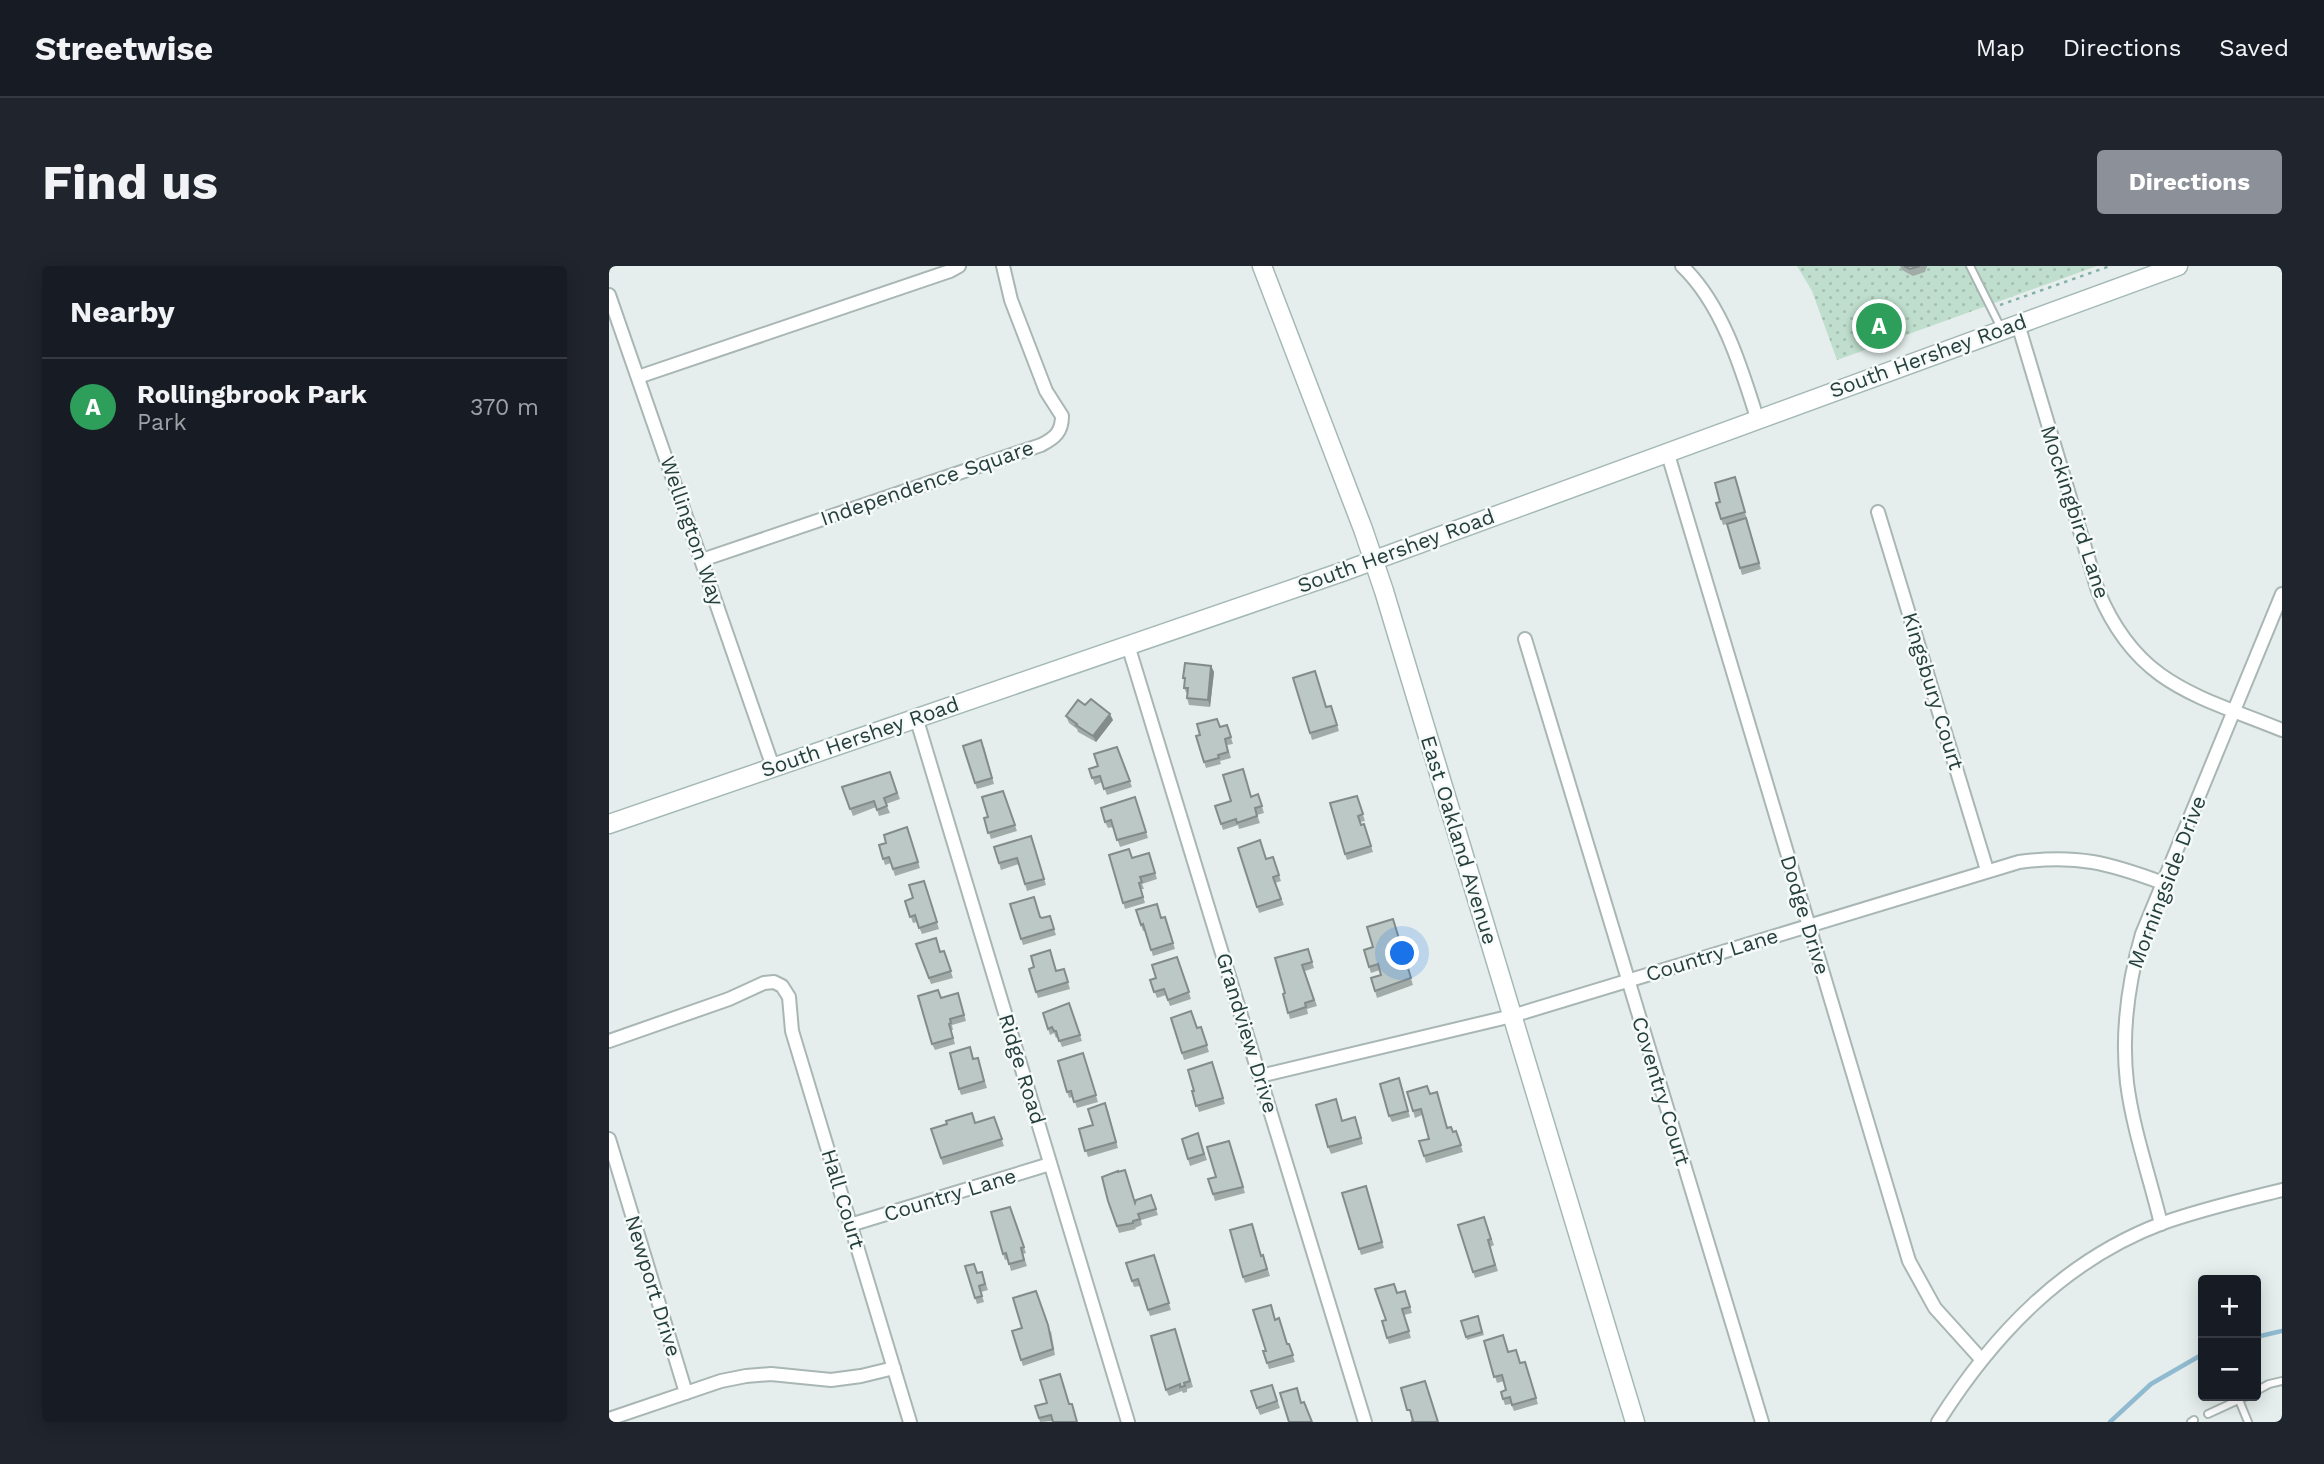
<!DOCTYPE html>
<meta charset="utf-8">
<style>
body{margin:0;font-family:"Work Sans",sans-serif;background:#20242c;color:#f1f3f6}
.controls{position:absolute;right:21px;bottom:21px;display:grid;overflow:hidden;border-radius:7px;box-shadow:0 4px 18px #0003}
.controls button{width:63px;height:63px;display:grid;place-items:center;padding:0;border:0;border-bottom:2px solid #363941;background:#171b24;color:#f1f3f6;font:35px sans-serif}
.you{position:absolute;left:794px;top:688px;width:24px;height:24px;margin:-18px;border:5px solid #fff;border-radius:50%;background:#1a73e8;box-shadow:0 0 0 10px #1a73e833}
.badge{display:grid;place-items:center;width:46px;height:46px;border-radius:50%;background:#8c9099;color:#fff;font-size:23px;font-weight:700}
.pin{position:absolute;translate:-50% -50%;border:4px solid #fff;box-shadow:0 2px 7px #0006}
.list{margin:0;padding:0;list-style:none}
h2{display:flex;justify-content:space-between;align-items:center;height:91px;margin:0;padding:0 28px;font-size:30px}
h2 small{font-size:23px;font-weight:400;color:#9ea1a6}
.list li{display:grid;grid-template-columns:46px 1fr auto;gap:21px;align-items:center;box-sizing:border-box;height:98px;padding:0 28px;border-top:2px solid #363941}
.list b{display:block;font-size:26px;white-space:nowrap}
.list p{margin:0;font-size:23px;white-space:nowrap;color:#9ea1a6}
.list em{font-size:23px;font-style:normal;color:#9ea1a6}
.map{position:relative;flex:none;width:1673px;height:1156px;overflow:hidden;border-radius:7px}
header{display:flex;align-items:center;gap:42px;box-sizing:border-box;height:98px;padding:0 35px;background:#171b24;border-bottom:2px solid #363941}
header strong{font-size:33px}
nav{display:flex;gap:38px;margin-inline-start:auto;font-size:24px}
.intro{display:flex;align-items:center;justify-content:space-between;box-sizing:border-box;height:168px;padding:0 42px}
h1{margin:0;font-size:49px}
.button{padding:18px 32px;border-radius:7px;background:#8c9099;color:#fff;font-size:24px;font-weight:700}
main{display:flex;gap:42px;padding:0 42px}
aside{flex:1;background:#171b24;border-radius:7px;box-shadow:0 4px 18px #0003}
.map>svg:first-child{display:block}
.green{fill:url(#green-dots)}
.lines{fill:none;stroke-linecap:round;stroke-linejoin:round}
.stream{stroke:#90bad0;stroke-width:4.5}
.service-casing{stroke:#a8b6b4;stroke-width:10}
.minor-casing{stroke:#a8b6b4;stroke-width:16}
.secondary-casing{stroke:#a4b9b5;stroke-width:21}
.path{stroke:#87b0ab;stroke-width:2.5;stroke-dasharray:3.5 5;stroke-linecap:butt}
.service{stroke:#fff;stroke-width:6}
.minor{stroke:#fff;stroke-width:12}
.secondary{stroke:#fff;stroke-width:18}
.wall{fill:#a1aca9}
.shaded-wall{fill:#838c8a}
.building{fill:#bbc8c5;stroke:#838c8a;stroke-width:2}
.labels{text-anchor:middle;stroke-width:5;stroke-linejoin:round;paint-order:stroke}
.street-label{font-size:21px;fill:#253f3d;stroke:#f6faf9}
</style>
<header>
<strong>Streetwise</strong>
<nav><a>Map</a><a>Directions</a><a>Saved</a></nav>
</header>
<div class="intro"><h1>Find us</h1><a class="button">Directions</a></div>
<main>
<aside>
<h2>Nearby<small></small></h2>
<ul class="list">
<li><span class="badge" style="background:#2e9e5b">A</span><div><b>Rollingbrook Park</b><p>Park</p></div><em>370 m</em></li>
</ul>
</aside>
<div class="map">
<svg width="1673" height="1156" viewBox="0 0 1673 1156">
<defs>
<pattern id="green-dots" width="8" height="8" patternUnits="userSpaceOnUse" patternTransform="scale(1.75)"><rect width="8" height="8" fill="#bfdecd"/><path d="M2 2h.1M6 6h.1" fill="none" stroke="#a4c0b1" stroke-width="1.8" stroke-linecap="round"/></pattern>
</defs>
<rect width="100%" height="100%" fill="#e5eeec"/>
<path class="green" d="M1188 0H1488L1228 94 1203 25Z"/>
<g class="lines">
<g class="stream">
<path d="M1647 1071 1673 1065"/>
<path d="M1501 1156 1542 1118 1594 1088"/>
</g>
<g class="service-casing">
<g id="service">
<path d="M1361 0 1392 62"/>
<path d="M1647 1125 1660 1118 1673 1115"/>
<path d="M1630 1134 1639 1156"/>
<path d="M1599 1148 1638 1130"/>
<path d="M1582 1156 1585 1154"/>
</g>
</g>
<g class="minor-casing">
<g id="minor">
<path d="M1073 0C1113 38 1132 101 1148 152"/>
<path d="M0 29 164 501"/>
<path d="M1409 58 1489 325C1528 419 1587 429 1673 464"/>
<path d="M29 111 341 5 350 0"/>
<path d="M1058 185 1300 995 1326 1042 1372 1093"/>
<path d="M1269 246 1378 604"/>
<path d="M93 294 432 179C446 172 453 166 453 150L437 125 402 34 394 0"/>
<path d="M916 373 1153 1156"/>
<path d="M519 379 756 1156"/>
<path d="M307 451 519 1156"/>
<path d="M0 775 120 733 155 717 165 716 173 720 180 731 183 765 301 1156"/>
<path d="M651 810 903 750 1410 596C1468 588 1500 597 1554 617"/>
<path d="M0 873 77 1127"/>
<path d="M1552 958C1541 912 1524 864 1518 817 1512 766 1519 717 1533 668L1673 328"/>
<path d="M241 959 441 898"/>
<path d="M0 1153 112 1115 137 1110 162 1108 222 1114 252 1110 285 1102"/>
<path d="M1329 1156C1384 1069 1455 994 1554 957 1593 943 1633 934 1673 924"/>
</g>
</g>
<g class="secondary-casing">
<g id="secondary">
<path d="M653 0 754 263 775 325 1026 1156"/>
<path d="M0 558 733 306 1569 0"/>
</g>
</g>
<path class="path" d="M1391 39 1501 0"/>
<use href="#service" class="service"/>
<use href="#minor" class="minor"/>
<use href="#secondary" class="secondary"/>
</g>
<g class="wall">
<path d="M1291 0H1318L1316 6 1304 10 1293 4Z"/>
<path d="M1126 211 1152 303 1133 309 1118 258 1114 259 1112 253 1111 236Z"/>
<path d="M602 400 605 406 601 441 580 439 578 432V428L575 422 576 416 574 412Z"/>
<path d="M476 439 504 454 487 476 469 466 468 463 460 457 457 450Z"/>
<path d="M722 440 730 465 703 474 701 467 718 441Z"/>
<path d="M618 459 624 478 618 479 622 492 611 495 612 498 597 502 595 496 611 461Z"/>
<path d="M354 480 375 481 385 518 368 523Z"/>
<path d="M508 481 523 521 498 529 493 516 486 519 480 503 489 500Z"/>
<path d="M281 506 291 533 277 538 281 547 270 550 267 541 244 550 233 521Z"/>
<path d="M394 525 408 565 382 573 375 552 379 551Z"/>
<path d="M649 528 655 547 648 549 651 557 630 563 629 559 614 564 606 540Z"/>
<path d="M748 530 756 555 751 556 752 558H755L764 586 738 594 736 588Z"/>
<path d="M526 531 539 572 511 581 504 561 499 562 496 556Z"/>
<path d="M298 561 311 602 286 610 282 597 276 599 270 579 277 577Z"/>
<path d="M422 570 437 619 418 625 410 598 392 604 385 581Z"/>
<path d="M629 582 658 593 664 591 672 615 666 617 675 639 650 647Z"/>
<path d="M540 587 548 613 533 618 535 623H532L536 637 516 643 500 589 523 592Z"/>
<path d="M315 615 330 663 313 668 308 656 304 657 296 635 304 632Z"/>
<path d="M401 638 433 652 441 650 447 669 414 679Z"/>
<path d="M527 644 552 652 556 651 566 683 544 690 536 665H534Z"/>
<path d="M786 660 804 719 768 732 762 712 772 709 771 704 762 707 760 701 764 681Z"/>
<path d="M307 678 332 686 335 685 344 712 322 718Z"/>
<path d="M699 683 705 702 696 705 708 740 698 743 699 748 681 753 674 728 676 727Z"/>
<path d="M568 691 582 733 561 740 557 729 548 732 541 714 547 712Z"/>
<path d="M420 703 448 705 455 703 461 723 429 732Z"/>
<path d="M332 732 351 734 357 755 343 759 344 764H342L346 778 326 784 323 778Z"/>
<path d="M460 737 473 775 453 781 449 771 447 772 445 767 441 769 434 747Z"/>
<path d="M562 752 588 762 592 761 600 786 575 794Z"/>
<path d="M474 787 489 836 468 842 464 831 460 832 449 795Z"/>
<path d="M369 792 378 822 352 829 350 823Z"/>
<path d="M603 796 616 838 590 846 583 825H585Z"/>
<path d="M790 812 801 851 783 856 780 850Z"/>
<path d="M821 828 839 862 844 866 847 865 854 886 817 897 815 890 820 873 813 849 806 852 804 845Z"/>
<path d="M499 844 509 882 479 891 470 863 484 859Z"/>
<path d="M385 851 395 880 334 899 322 863 366 857Z"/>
<path d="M746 851 754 878 722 888 719 881 734 855Z"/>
<path d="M589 867 598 894 581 900 573 873Z"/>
<path d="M620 875 636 927 606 935 599 913 607 911Z"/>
<path d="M757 920 775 982 752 989 733 927Z"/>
<path d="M542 929 549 949 532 954 533 959 526 962 527 963 510 967 499 935 526 936Z"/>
<path d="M401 941 417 987 414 988 418 1000 402 1005 399 993 396 994 394 988Z"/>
<path d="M875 951 885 979 881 981 889 1005 866 1012 849 959Z"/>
<path d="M545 989 562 1044 541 1050 531 1020 525 1021 517 997Z"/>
<path d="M654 989 661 1010 636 1017 634 1011Z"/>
<path d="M356 1000 368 1007 373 1006 379 1024 372 1026 375 1036 368 1038Z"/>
<path d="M796 1025 803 1047 795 1049 802 1072 780 1078 773 1055 777 1054 789 1027Z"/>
<path d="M869 1050 875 1069 858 1074 852 1055Z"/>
<path d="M667 1053 678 1078H680L686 1096 660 1103 654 1085H657Z"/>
<path d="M566 1063 584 1121 578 1123V1126L574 1127 573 1125 560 1130 557 1124Z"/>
<path d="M442 1065 446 1089 414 1100 412 1094Z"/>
<path d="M875 1075 900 1086 911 1097 916 1096 929 1138 905 1145 902 1138 896 1139 894 1133 897 1124 895 1115 888 1117Z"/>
<path d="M663 1119 671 1142 651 1149 648 1142Z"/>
<path d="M438 1137 444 1155 431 1156 426 1140Z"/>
</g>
<g class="shaded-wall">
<path d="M602 400 605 406 601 441 599 434Z"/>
<path d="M501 448 504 454 487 476 484 470Z"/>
</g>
<g class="building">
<path d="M1295 0H1311L1301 3Z"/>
<path d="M1126 211 1136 246 1112 253 1107 237 1111 236 1106 217Z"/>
<path d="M1137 252 1150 297 1131 302 1118 258Z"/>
<path d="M576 397 602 400 599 434 578 432 579 422H575L576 412H574Z"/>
<path d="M706 405 717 441 722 440 728 459 701 467 684 412Z"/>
<path d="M482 433 501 448 484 470 467 459 468 458 457 450 469 434 476 439Z"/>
<path d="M608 453 611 461 618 459 622 471 616 473 619 486 609 489 610 492 595 496 587 470 591 469 588 458Z"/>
<path d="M372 474 383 512 366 517 354 480Z"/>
<path d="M508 481 521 515 495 523 491 510 483 512 480 503 489 500 485 488Z"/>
<path d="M634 503 642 531 649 528 653 540 646 542 648 550 628 557 627 553 612 558 606 540 622 535 614 509Z"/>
<path d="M281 506 288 527 275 532 278 540 268 544 265 535 241 543 233 521Z"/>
<path d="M394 525 406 559 379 567 375 552 379 551 373 531Z"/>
<path d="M748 530 754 548 749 550 752 559 755 558 762 580 736 588 721 537Z"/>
<path d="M526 531 537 566 508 574 502 554 496 556 492 542Z"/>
<path d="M298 561 309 596 284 603 280 591 274 593 270 579 277 577 275 569Z"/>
<path d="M422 570 435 613 416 618 408 592 390 597 385 581Z"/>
<path d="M651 574 657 593 664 591 670 609 664 611 672 633 648 641 629 582Z"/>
<path d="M520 583 523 592 540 587 546 607 531 611 533 616 530 617 534 631 514 637 500 589Z"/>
<path d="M315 615 328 656 310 662 306 649 301 651 296 635 304 632 300 619Z"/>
<path d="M425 631 431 651 433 652 441 650 445 663 412 673 401 638Z"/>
<path d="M548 638 552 652 556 651 564 677 542 684 534 658 532 659 527 644Z"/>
<path d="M784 653 802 712 766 725 762 712 772 709 769 698 760 701 755 684 764 681 758 661Z"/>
<path d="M327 672 331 686 335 685 342 705 320 712 307 678Z"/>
<path d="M699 683 703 696 693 699 705 734 696 737 697 741 679 747 674 728 676 727 666 692Z"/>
<path d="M441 684 447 705 455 703 459 716 427 726 420 703 425 701 422 690Z"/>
<path d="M568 691 580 726 559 734 555 723 545 726 541 714 547 712 543 699Z"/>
<path d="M329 724 332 732 349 727 355 749 341 753 342 757 340 758 344 772 323 778 309 730Z"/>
<path d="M460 737 471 769 450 775 447 765H445L443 761 439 763 434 747Z"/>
<path d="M582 745 588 762 592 761 598 779 573 787 562 752Z"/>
<path d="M361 781 364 793 369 792 375 815 350 823 341 787Z"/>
<path d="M474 787 487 829 465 836 462 825 458 826 449 795Z"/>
<path d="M603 796 614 832 587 840 583 825H585L579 804Z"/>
<path d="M790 812 799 845 780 850 771 818Z"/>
<path d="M818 820 821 828 828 826 838 862 842 861 844 866 847 865 852 879 815 890 810 875 820 873 812 843 804 845 798 826Z"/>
<path d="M727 833 733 855 746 851 752 872 719 881 707 839Z"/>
<path d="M496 837 507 876 476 885 470 863 484 859 479 843Z"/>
<path d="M363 847 366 857 385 851 393 873 332 892 322 863 338 858 337 855Z"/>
<path d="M589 867 595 888 579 893 573 873Z"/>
<path d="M620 875 634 921 604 928 599 913 607 911 598 881Z"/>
<path d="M516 904 526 937 527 934 542 929 547 943 529 948 531 953 524 955V957L508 960 499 935 493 911 509 905V906Z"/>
<path d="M757 920 773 976 750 983 733 927Z"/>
<path d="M401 941 415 981 412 982 415 994 400 998 397 987 394 988 382 946Z"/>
<path d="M875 951 882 973 879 974 886 999 864 1006 849 959Z"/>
<path d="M643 958 652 990 654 989 658 1003 634 1011 621 964Z"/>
<path d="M545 989 560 1037 539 1044 529 1013 523 1015 517 997Z"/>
<path d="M365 998 368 1007 373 1006 376 1018 370 1020 373 1030 366 1032 356 1000Z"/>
<path d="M785 1018 788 1027 796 1025 801 1041 793 1043 800 1065 778 1072 773 1055 777 1054 766 1023Z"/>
<path d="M427 1025 439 1059 444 1083 412 1094 403 1065 413 1062 404 1032Z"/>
<path d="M662 1039 666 1054 670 1052 678 1078H680L684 1089 658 1097 654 1085H657L644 1044Z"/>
<path d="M869 1050 873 1066 857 1071 852 1055Z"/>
<path d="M566 1063 581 1115 575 1117 576 1120 571 1121V1118L557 1124 542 1070Z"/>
<path d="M894 1069 899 1086 907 1084 911 1097 916 1096 927 1132 903 1139 901 1131 894 1133 892 1126 897 1124 893 1109 885 1111 875 1075Z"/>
<path d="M451 1108 460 1138H463L468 1156H444L442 1149 430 1152 426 1140 438 1137 431 1114Z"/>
<path d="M816 1115 829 1156H802L804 1155 801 1144H798L792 1122Z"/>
<path d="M663 1119 668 1135 648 1142 642 1125Z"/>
<path d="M688 1122 692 1137 695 1136 703 1156H680L671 1127Z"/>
</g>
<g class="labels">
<g class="street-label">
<text transform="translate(1319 90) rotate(-20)" y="7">South Hershey Road</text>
<text transform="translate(318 217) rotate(-19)" y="7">Independence Square</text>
<text transform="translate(1466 246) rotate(72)" y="7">Mockingbird Lane</text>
<text transform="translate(83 265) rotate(71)" y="7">Wellington Way</text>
<text transform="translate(787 285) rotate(-20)" y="7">South Hershey Road</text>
<text transform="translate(1324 425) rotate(73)" y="7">Kingsbury Court</text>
<text transform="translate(251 471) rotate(-19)" y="7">South Hershey Road</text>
<text transform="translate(850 574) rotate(73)" y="7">East Oakland Avenue</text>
<text transform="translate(1558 616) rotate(-69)" y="7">Morningside Drive</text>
<text transform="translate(1196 649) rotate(73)" y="7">Dodge Drive</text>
<text transform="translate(1103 689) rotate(-17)" y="7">Country Lane</text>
<text transform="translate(638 767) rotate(73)" y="7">Grandview Drive</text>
<text transform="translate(413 803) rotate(73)" y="7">Ridge Road</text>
<text transform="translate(1052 825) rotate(73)" y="7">Coventry Court</text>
<text transform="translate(341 929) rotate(-17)" y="7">Country Lane</text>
<text transform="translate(234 933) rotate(73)" y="7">Hall Court</text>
<text transform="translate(44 1020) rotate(73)" y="7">Newport Drive</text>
</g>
</g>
</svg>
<div class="controls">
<button>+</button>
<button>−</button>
</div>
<div class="you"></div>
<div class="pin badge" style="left:1270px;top:60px;background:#2e9e5b">A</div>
</div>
</main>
